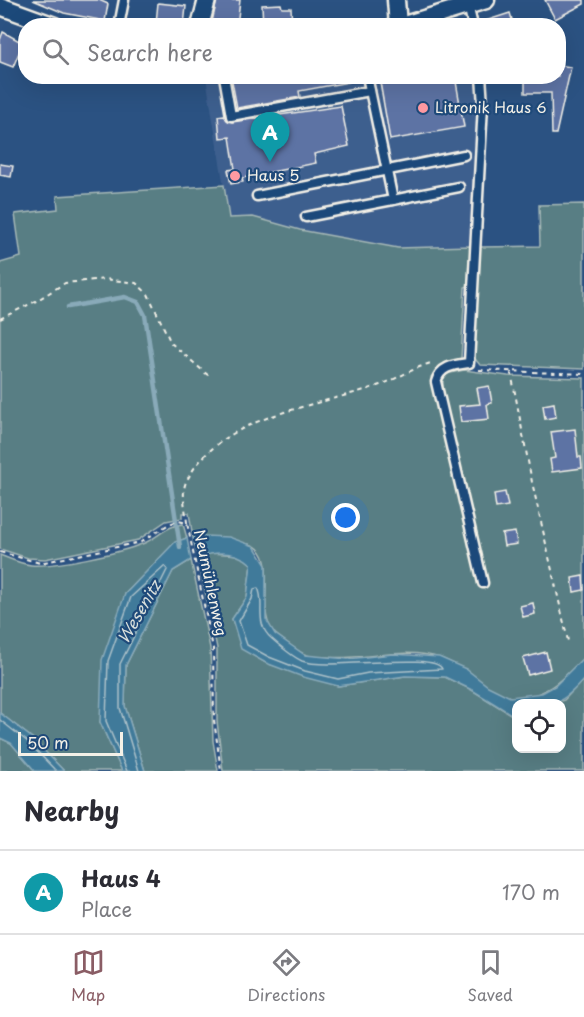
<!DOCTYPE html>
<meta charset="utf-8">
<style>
body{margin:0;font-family:"Playpen Sans",sans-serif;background:#f2f2f3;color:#2b2b33}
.controls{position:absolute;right:18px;bottom:18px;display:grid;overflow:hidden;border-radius:12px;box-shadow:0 6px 24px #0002}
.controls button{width:54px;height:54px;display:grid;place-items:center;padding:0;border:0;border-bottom:2px solid #e1e1e2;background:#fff;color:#2b2b33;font:30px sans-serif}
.scale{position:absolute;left:18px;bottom:15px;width:105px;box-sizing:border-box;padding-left:6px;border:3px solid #f4f1e8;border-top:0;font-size:16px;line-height:21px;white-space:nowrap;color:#f4f1e8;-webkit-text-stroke:4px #1f4a7a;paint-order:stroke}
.you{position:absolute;left:346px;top:518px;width:21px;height:21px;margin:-15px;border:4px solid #fff;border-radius:50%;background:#1a73e8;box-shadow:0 0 0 9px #1a73e833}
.badge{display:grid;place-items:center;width:39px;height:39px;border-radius:50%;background:#8a5d65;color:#fff;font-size:20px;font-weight:700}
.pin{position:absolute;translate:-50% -50px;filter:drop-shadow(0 2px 3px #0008)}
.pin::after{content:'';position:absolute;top:32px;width:21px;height:18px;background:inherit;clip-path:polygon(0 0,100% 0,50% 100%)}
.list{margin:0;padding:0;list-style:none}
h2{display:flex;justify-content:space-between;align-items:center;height:78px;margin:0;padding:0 24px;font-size:26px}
h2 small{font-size:20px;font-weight:400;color:#7c7c81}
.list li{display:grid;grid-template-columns:39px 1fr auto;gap:18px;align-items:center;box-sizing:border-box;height:84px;padding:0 24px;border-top:2px solid #e1e1e2}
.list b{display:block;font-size:22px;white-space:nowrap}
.list p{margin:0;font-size:20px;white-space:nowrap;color:#7c7c81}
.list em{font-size:20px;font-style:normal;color:#7c7c81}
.icon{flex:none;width:33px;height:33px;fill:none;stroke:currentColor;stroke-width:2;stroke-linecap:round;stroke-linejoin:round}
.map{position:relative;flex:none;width:584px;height:771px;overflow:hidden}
.search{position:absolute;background:#fff;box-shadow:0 6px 24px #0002;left:18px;right:18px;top:18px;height:66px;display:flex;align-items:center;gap:15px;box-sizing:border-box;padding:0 21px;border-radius:24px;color:#7c7c81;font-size:22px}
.sheet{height:162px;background:#fff}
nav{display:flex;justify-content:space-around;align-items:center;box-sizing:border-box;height:84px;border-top:2px solid #e1e1e2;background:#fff;font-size:16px;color:#7c7c81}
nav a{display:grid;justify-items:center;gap:3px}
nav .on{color:#8a5d65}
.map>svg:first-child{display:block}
.built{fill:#3e5f8e}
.green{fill:#587e84;stroke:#a6b8b6;stroke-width:1.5}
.water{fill:#417a9a;stroke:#89aab9;stroke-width:1.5}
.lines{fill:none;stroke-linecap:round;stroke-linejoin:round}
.shore{stroke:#acc1c9;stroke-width:1.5}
.stream{stroke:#89aab9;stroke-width:4.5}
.building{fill:#5d73a4;stroke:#f4f1e8;stroke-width:1.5}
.service-casing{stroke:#f4f1e8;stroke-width:13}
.minor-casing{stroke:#f4f1e8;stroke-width:21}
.path{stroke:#f4f1e8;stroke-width:2;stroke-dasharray:4.5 4.5;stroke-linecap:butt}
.service{stroke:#1f4a7a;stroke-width:8}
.minor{stroke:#1f4a7a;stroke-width:16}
.poi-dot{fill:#ff9aa2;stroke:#1f4a7a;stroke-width:2}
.labels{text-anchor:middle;stroke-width:4.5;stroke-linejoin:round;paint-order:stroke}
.poi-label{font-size:15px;fill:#f4f1e8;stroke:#1f4a7a;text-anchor:start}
.street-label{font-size:15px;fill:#f4f1e8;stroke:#1f4a7a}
.water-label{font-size:16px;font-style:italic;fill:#d9dfdc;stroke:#1f4a7a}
</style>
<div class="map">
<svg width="584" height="771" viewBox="0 0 584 771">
<rect width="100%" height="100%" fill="#2b5282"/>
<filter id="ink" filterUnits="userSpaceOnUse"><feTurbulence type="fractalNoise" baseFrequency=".0167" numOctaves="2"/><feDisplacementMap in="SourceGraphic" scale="12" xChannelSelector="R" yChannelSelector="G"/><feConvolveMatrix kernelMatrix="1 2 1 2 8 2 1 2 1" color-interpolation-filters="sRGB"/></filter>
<g filter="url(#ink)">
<path class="built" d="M206 77H477L478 143 471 246 398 248 300 230 253 217 229 218Z"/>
<g class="green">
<path d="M224 185 229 218 253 217 300 230 398 248 471 246 469 286 465 287 461 359 440 366 431 377 461 504 443 389V380L446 374 464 370 508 376 584 378V657C564 678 543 701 511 697 488 694 464 665 440 658 404 646 363 661 326 657 319 657 309 657 304 654 295 650 286 642 278 636 250 617 283 557 252 545 246 543 239 543 234 542 220 539 207 535 193 538L189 513H182V518L166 521 138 540 45 559 28 558 0 549V263L21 257 15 214 58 209 57 196Z"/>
<path d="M584 204V369L480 365 472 355 479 247 540 246 539 205Z"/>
<path d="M183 524 187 538 175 543 125 594 100 722 122 771H64L32 738 0 713V555C10 559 21 564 31 565 55 567 119 553 142 544 156 539 167 525 183 524Z"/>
<path d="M209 553 241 555 251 564 247 597 232 619 242 649 266 663 338 686 405 676 445 677 472 690 510 714 516 713V748H562V704L553 703 564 700 584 679V771H223L217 721V648L198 557Z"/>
<path d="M191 560 210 648 213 741 218 771H145L125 706 126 665 173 571Z"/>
<path d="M0 738 11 743 35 771H0Z"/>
</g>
<g class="water">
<path d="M205 536 229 537 254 546 266 565V619L275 634 305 655 348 659 393 654 439 657 466 669 488 686 510 697 542 693 555 686 584 657V679C559 708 553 704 516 704V713L511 714 472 690 445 677 405 676 338 686 303 677 266 663 241 649 232 619 247 597 251 564C236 550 217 551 198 557L193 538Z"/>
<path d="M187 538 191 560 173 571 126 665 125 706 145 771H122L100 722 102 660 125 594 175 542Z"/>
<path d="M0 713 32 738 64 771H35L11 743 0 738Z"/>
</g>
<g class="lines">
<g class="shore">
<path d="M258 588C266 603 253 623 272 639 280 646 293 657 302 661 327 671 436 651 442 669L368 673 338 679 305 671 269 657 247 645 239 621 252 599 254 589Z"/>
<path d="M0 720 28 742 56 771"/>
<path d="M127 771 106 721 108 661 131 597 165 566 167 570 120 664V708L139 771"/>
</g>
<path class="stream" d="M68 307 125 297 138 302 145 315 180 547"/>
</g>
<g class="building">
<path d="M33 0H99L108 4 105 21 64 13Z"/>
<path d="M217 0H240L237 26H211Z"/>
<path d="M545 0H584V4L555 19Z"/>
<path d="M158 3 186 6 184 26 156 23Z"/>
<path d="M281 4 282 8H291L292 26H263L262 5Z"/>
<path d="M510 13 514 26H479V23Z"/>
<path d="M3 32 23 43 13 67 0 62V40Z"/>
<path d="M558 65 571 67 556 134H552L551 93H525V76H558Z"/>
<path d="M231 76H348L349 82 299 91 300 97 237 108Z"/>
<path d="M379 76H455L464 127 390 140Z"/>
<path d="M341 106 349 146 314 154 316 163 242 178 243 182 231 184 228 170 235 169 230 137 220 138 218 116 224 115 227 120 232 122Z"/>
<path d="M0 164 13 166 11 177 0 175Z"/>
<path d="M489 386 492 403 487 404 489 419 461 422 459 406 480 404 477 388Z"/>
<path d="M554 403 556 417 545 419 543 405Z"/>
<path d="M575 429 578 457H581L582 468 552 472 550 459 555 458 551 432Z"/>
<path d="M505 492 508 506 496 508 494 494Z"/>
<path d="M515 532 517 544 504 546 502 534Z"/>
<path d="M583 576 584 590 574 592 572 578Z"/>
<path d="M533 603 535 614 523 617 520 606Z"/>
<path d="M546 652 550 669 528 675 523 658Z"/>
</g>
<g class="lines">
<g class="service-casing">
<g id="service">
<path d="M468 5 473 26"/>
<path d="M119 26 124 0"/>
<path d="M224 76 231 116 370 91"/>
<path d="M367 76 393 200"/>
<path d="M481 76 483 105 469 363C454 365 440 366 436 382L483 583"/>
<path d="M257 196 464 155"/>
<path d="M306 217 459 187"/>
</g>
</g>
<g class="minor-casing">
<g id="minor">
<path d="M396 0 398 26"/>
<path d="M0 6 55 26"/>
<path d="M200 26 207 0"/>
<path d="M401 26 486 0"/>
</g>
</g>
<g class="path">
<path d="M0 319 36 301 65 283 105 279 136 283 148 294 171 343 210 377"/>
<path d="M479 370 584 374"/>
<path d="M511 372 532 482 568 641"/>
<path d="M187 523C186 511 181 493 186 482 221 413 315 408 380 385 399 378 415 367 434 362"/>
<path d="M0 552 40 563 141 542 169 524 178 521 187 523 213 648 214 720 221 771"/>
</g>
<use href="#service" class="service"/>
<use href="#minor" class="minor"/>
</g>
</g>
<g class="poi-dot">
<circle cx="423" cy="108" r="6"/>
<circle cx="235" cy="176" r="6"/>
</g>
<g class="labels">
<g class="poi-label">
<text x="435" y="113">Litronik Haus 6</text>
<text x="247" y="181">Haus 5</text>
</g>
<g class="street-label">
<text transform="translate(210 583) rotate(78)" y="5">Neumühlenweg</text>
</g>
<g class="water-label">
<text transform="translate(139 612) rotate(-60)" y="6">Wesenitz</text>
</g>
</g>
</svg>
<div class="controls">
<button><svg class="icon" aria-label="locate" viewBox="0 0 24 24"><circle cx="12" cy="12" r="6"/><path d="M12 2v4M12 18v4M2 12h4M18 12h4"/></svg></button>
</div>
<div class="scale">50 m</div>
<div class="you"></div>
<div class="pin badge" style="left:270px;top:162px;background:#0f9aa8">A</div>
<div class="search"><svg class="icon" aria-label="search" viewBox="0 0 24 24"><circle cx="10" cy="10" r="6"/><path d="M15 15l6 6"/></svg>Search here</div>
</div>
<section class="sheet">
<h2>Nearby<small></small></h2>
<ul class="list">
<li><span class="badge" style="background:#0f9aa8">A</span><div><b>Haus 4</b><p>Place</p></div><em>170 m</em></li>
</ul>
</section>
<nav>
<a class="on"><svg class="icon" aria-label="map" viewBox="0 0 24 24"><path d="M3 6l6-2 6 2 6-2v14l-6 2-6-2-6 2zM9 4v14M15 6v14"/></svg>Map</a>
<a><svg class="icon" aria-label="directions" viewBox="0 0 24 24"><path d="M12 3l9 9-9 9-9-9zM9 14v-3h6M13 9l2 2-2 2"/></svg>Directions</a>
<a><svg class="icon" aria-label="saved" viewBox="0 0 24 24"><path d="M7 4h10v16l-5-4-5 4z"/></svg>Saved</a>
</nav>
